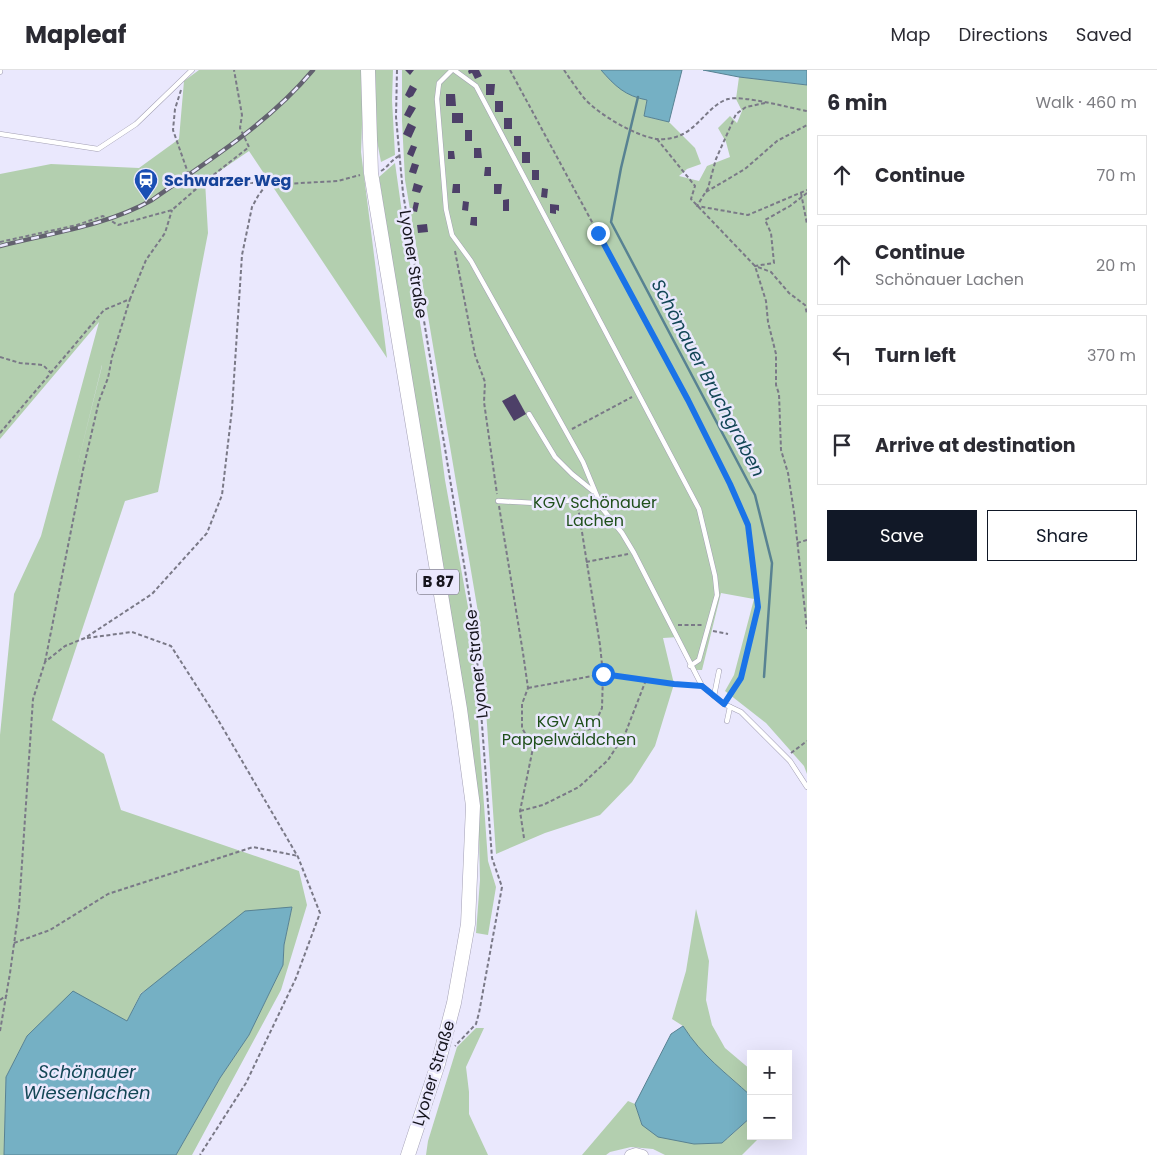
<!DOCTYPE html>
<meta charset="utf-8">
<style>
body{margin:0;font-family:Poppins,sans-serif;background:#f2f2f3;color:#2b2b33}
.controls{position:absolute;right:15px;bottom:15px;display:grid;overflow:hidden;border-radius:0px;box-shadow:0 5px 20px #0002}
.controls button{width:45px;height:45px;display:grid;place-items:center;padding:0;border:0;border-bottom:1px solid #e1e1e2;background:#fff;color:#2b2b33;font:25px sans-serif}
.stop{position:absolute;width:15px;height:15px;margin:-11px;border:4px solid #1a73e8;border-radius:50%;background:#fff}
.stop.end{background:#1a73e8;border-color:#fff;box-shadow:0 1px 5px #0008}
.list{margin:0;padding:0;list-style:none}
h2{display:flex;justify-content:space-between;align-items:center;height:65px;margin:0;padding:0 20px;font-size:21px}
h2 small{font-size:16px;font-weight:400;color:#7c7c81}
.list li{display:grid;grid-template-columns:32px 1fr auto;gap:15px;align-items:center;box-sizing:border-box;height:80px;margin:0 10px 10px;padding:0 10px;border:1px solid #e1e1e2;border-radius:0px}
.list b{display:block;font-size:19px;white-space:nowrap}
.list p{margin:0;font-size:16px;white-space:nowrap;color:#7c7c81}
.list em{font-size:16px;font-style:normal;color:#7c7c81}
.actions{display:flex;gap:10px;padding:15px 20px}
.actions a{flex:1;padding:11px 0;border:1px solid #111827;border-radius:0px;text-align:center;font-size:18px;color:#111827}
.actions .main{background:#111827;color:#fff}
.icon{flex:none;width:28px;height:28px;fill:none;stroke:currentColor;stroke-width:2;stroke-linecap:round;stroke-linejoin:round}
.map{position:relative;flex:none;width:807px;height:1085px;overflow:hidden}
header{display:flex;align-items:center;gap:30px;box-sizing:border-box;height:70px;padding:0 25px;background:#fff;border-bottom:1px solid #e1e1e2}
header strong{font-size:24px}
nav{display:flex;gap:28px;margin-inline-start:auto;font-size:18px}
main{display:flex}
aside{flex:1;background:#fff}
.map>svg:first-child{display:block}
.green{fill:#b3cfaf;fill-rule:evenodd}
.water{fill:#75b0c4;stroke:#588292}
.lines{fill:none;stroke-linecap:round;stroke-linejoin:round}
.stream{stroke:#588292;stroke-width:2.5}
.building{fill:#4d4068}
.service-casing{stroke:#a3a0b4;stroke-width:5.5}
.tertiary-casing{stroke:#a3a0b4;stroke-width:11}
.primary-casing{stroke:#a3a0b4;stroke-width:15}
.path{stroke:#7a7987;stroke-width:2;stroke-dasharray:4 2.5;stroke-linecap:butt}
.service{stroke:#fff;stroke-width:4.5}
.tertiary{stroke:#fff;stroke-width:10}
.primary{stroke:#fff;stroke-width:14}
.rail-casing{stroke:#63626f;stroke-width:4.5}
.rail{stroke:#eae8fd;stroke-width:2.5;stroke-dasharray:8;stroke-linecap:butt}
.route{stroke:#1a73e8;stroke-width:6}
.labels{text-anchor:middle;stroke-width:5;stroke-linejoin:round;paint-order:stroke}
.shield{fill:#eae8fd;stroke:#565460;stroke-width:1}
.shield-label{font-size:15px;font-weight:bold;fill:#16151d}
.transit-label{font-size:16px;font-weight:bold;fill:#164399;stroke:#eae8fd;text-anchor:start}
.street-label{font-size:16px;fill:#16151d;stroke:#eae8fd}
.park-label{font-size:16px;fill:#1f4f1b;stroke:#eae8fd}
.water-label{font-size:18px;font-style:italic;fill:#134756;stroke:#eae8fd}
</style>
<header>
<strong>Mapleaf</strong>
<nav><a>Map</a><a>Directions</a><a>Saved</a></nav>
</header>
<main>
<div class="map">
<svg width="807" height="1085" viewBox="0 0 807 1085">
<rect width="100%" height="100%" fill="#eae8fd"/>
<g class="green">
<path d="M199 0H364L361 82 387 288 249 81 205 111 208 163 158 422 125 431 52 650 104 684 121 740 299 801 307 835 281 920 192 1085H176L220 1008 249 965 283 895 284 875 292 837 141 923 127 951 27 966 6 1007 4 1085H0V665L14 524 41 466 99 252 0 369V104L51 94 139 98 179 69 184 11ZM102 295V296L76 401Z"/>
<path d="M375 0H393L392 30 395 85 381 92 375 60Z"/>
<path d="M402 0H601C615 16 626 26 647 30L644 46 669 52 695 78 701 94 687 99 679 106 699 111 707 96 730 87 726 72 718 58 730 46 737 53 742 41 736 29 739 7 807 15V704L804 696 766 653 725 621 734 605 754 529 721 523 702 600H696L679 567 663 568 674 614 655 676 632 712 600 745 545 763 496 784 480 554 405 110 402 51Z"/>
<path d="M395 93 404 157 440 372 445 410 468 537 473 580 488 791 496 817 488 865 476 863 480 810 479 766 473 692 379 107Z"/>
<path d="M696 839 709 891 706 930 712 955 725 978 751 1000V1026L712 992 693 973 683 956 672 949 686 901Z"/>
<path d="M476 958H484L466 997 469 1022V1044L488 1085H426L428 1071 457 977Z"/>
<path d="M628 1031 635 1034 642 1055 727 1069 751 1047V1066H761L742 1085H665L653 1079 631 1077 610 1082 606 1085H582Z"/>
</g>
<g class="water">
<path d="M601 0H682L669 52 644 46 647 30C625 26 615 16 601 0Z"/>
<path d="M703 0H807V15L739 7Z"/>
<path d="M292 837 284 875 283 895 249 965 220 1008 176 1085H4L6 1007 27 966 73 921 127 951 141 924 245 841Z"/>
<path d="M683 956C702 986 725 1002 751 1026V1047L722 1073 694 1074 658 1067 642 1055 635 1034 671 964Z"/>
</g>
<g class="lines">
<path class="stream" d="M638 27 621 98 611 152 755 425 772 493 764 607"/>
</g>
<g class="building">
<path d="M405 0H414L410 5Z"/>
<path d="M469 0H479L482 6 475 9 472 3 469 4 468 1Z"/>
<path d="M486 14H495L494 25H486Z"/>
<path d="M410 15 417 19 413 26 409 28 405 25Z"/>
<path d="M446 24H455L456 36H446Z"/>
<rect x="495" y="31" width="8" height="11"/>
<path d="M409 35 416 38 410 48 404 45Z"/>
<rect x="452" y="43" width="11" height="10"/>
<rect x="504" y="48" width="8" height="11"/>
<path d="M408 53 416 57 411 68 403 64Z"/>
<rect x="465" y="60" width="7" height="11"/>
<rect x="514" y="66" width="7" height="10"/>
<path d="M411 75 417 77 413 87 407 84Z"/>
<path d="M474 78H481L482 88H474Z"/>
<path d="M448 81H454L455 89H448Z"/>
<rect x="522" y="82" width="8" height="11"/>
<path d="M412 93 419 95 416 104 409 102Z"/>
<path d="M485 97H491V106H484Z"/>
<rect x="532" y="100" width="7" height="10"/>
<path d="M414 113 423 116 420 123 412 121Z"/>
<path d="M453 114H460V123H452Z"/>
<path d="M494 114H502L501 124H494Z"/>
<path d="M542 118 548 119 547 128 541 127Z"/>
<path d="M509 129V141H503V130Z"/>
<path d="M463 131 469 132 468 141 462 140Z"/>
<path d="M414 132 419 133 417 142 412 141Z"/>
<path d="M550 134 559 135V141L556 140V144L550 143Z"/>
<path d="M471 147H477V156L470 155Z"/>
<path d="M427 154 428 162 418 163 417 155Z"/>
<path d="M515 324 526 344 514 351 502 331Z"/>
</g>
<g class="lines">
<g class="service-casing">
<g id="service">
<path d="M452 0 439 13 437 29 446 139 452 165 471 191 583 392 602 438 622 463 634 483 702 616 724 634 741 642 790 691 807 717"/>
<path d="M454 0 476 16 699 439 715 506 717 525 699 590 690 596"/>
<path d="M0 2V0"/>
<path d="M0 64 98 79 136 54 192 0"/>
<path d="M529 344 555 387 572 404 593 421"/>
<path d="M498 431 535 433 577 430 602 438"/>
<path d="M714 626 719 601"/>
<path d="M727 651 730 637"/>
</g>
</g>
<g class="tertiary-casing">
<path id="tertiary" d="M630 1085 636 1083 643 1085"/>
</g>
<g class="primary-casing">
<path id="primary" d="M368 0 371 103 460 639 473 736 468 854 454 933 438 994 408 1085"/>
</g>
<g class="path">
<path d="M397 0 396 47 403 123 475 561 492 788 502 817 479 943 476 954 455 976"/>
<path d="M510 0 688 330 731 414 748 455 758 537 741 608 728 628"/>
<path d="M564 0C570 9 577 19 584 28 598 44 635 66 657 69 665 70 675 68 683 64 699 56 711 34 728 29 743 25 790 38 807 41"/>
<path d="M181 20 175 39 173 60 194 120"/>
<path d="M765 33 746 37 736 44 716 89 708 118 697 136 748 145 807 120"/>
<path d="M657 69 695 116 691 129 755 196 766 231 768 252 776 284V315L779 324 781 380 788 403 794 442 807 559"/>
<path d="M381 101C388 97 391 90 399 86"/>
<path d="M204 114 233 110 266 115 338 111 360 105"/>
<path d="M706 122 745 99 777 71 807 55"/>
<path d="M801 123 807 154"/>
<path d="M807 123 790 136 765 150 771 163 774 193 755 196 771 202 789 223 805 235 807 244"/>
<path d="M0 172 77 155 103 146 118 155 172 140 202 114 249 77 240 58 242 45 234 0"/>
<path d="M455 181 475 285 485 312 484 332 497 424"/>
<path d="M0 287 20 293 43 295 51 303"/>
<path d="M572 359 632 327"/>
<path d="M0 363 104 240 130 229 146 190 165 163 172 140"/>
<path d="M499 436 523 583 528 618 522 634V658L533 678 593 658 602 638 603 604 600 575 578 437"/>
<path d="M797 473 807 470"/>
<path d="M586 492 628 484"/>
<path d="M678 555H703"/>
<path d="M713 561 728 564"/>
<path d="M87 568 132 562 171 576 217 648 298 787 320 843 296 908 246 1013 200 1085"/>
<path d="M45 592 83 400 99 331 108 308 112 287 130 229"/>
<path d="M528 618 603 604 674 614 695 616"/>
<path d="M791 683 807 671"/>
<path d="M520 741 543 735 579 717 608 690 625 664 646 610"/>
<path d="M524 768 520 741 533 678"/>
<path d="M14 873 50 860 108 824 253 777 298 786"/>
<path d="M0 930 7 925"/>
<path d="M0 961 10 903 19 838 33 629 45 592 65 576 85 568 152 524 207 463 222 425 232 339 242 185 252 137 258 126 266 115"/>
</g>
<use href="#service" class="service"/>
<use href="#tertiary" class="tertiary"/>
<use href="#primary" class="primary"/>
<g class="rail-casing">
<path id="rail" d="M0 176C51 163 106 156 152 130 209 90 268 54 313 0"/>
</g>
<use href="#rail" class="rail"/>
</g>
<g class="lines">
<path class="route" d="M598 163 688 330 730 414 748 455 758 537 741 608 724 634 702 616 674 614 603 604"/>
</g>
<defs>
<g id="station-pin" transform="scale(1.25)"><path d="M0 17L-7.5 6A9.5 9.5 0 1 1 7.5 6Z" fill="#1a4fb4" stroke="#eae8fd"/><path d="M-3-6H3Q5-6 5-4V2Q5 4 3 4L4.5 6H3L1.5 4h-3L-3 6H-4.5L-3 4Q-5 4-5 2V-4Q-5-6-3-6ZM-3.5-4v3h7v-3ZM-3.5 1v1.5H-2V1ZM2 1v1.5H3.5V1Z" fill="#fff"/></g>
</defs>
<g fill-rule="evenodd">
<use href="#station-pin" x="146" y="110"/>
</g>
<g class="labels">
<rect class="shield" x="417" y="499.5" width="42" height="25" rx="4"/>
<g class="shield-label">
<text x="438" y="517">B 87</text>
</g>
<g class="transit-label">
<text x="164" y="116">Schwarzer Weg</text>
</g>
<g class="street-label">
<text transform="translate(414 194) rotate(81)" y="6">Lyoner Straße</text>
<text transform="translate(476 594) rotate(-96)" y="6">Lyoner Straße</text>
<text transform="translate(433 1003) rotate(-73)" y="6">Lyoner Straße</text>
</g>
<g class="park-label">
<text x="595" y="438">KGV Schönauer<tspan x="595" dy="18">Lachen</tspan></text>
<text x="569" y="657">KGV Am<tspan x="569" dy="18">Pappelwäldchen</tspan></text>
</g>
<g class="water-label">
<text transform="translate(708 308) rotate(62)" y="6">Schönauer Bruchgraben</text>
<text x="87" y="1008">Schönauer<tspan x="87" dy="21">Wiesenlachen</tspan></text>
</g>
</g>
</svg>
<div class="controls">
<button>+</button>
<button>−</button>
</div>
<div class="stop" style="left:603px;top:604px"></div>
<div class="stop end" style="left:598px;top:163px"></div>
</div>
<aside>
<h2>6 min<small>Walk · 460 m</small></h2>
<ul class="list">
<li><svg class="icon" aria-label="ahead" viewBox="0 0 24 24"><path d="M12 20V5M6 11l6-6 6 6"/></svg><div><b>Continue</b></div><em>70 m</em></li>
<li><svg class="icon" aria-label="ahead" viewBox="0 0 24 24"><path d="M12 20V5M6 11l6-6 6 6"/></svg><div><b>Continue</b><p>Schönauer Lachen</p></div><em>20 m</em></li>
<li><svg class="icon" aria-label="left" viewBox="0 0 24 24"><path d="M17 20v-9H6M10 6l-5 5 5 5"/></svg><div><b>Turn left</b></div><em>370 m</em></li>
<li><svg class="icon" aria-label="arrive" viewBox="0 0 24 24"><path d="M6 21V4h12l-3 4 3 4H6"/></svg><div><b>Arrive at destination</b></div></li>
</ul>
<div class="actions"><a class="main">Save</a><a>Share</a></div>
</aside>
</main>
